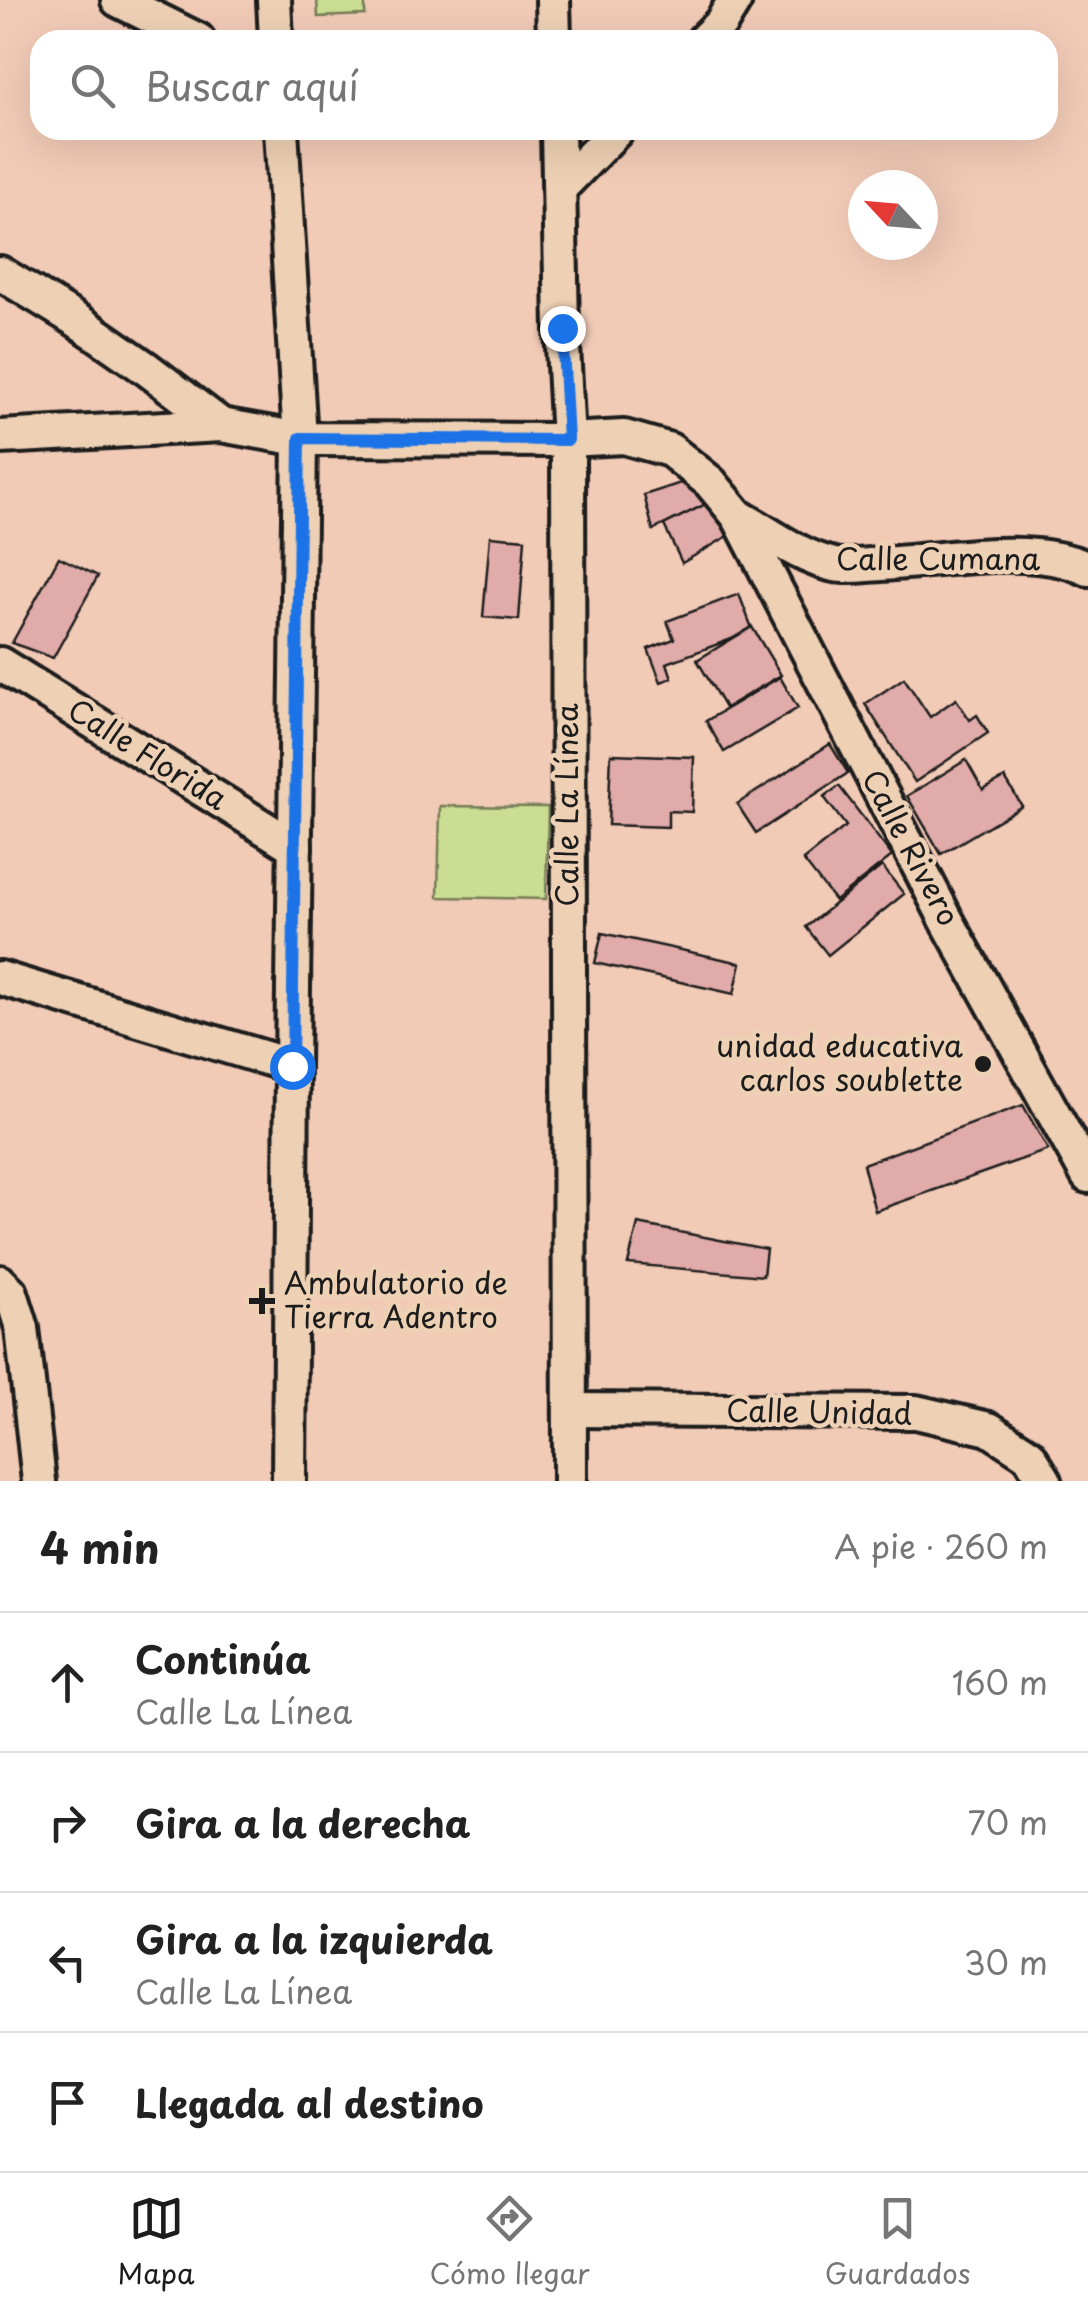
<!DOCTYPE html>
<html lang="es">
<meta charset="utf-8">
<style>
body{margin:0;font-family:"Playpen Sans",sans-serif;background:#f2f2f2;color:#222}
.compass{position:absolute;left:848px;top:170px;width:90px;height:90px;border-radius:50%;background:#fff;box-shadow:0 10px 40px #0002;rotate:296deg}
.stop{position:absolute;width:30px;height:30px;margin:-22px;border:8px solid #1a73e8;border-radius:50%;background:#fff}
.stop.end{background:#1a73e8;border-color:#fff;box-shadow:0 2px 10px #0008}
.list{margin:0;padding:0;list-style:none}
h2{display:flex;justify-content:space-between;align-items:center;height:130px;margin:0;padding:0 40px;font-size:42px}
h2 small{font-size:32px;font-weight:400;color:#767676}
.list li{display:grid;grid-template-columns:65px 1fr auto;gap:30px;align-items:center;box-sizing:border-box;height:140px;padding:0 40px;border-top:2px solid #e0e0e0}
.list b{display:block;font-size:38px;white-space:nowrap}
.list p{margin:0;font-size:32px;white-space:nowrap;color:#767676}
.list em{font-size:32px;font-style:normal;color:#767676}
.icon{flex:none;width:55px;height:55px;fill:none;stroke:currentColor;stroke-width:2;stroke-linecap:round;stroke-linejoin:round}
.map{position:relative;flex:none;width:1088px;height:1481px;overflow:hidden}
.search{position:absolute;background:#fff;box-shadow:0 10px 40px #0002;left:30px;right:30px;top:30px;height:110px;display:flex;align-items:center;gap:25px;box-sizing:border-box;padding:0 35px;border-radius:30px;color:#767676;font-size:38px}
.sheet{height:690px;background:#fff}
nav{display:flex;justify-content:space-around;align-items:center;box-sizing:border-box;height:140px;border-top:2px solid #e0e0e0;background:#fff;font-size:28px;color:#767676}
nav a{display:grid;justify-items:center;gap:5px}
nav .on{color:#1c1c1c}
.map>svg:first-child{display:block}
.green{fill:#cbdd92;stroke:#747c57;stroke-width:2.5}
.building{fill:#e0aba9;stroke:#1c1c1c;stroke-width:2.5}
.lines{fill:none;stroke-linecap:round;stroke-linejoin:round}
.minor-casing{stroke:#1c1c1c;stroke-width:40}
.minor{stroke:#eed1b5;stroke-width:32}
.route{stroke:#1a73e8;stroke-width:12}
.poi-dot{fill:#1c1c1c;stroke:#eed1b5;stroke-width:4}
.labels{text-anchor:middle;stroke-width:9;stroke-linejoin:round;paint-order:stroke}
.street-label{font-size:30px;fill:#1c1c1c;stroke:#eed1b5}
.poi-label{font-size:30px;fill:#1c1c1c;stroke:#eed1b5;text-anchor:end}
</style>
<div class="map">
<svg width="1088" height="1481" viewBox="0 0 1088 1481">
<rect width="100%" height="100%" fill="#f2cbb7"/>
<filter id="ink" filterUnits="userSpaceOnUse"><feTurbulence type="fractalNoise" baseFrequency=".01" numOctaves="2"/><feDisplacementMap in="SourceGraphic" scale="20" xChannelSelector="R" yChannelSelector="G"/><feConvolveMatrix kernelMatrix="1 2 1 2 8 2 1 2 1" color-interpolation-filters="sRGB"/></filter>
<g filter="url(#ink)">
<g class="green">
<path d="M317 0H365V15L318 17Z"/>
<path d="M440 806 548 807 546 899 438 897Z"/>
</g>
<g class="building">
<path d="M690 480 708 503 653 530 644 495Z"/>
<path d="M708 503 728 536 682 563 664 525Z"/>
<path d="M490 536 525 539 519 620 483 617Z"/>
<path d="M59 557 98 576 53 658 12 643Z"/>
<path d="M739 594 753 631 667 663 672 678 661 682 648 649 674 639 667 621Z"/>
<path d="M752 627 781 675 725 708 697 660Z"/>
<path d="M780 677 798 708 724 752 706 721Z"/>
<path d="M904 678 930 717 956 699 970 720 977 715 988 733 915 782 865 704Z"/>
<path d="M830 744 848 773 756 833 737 804Z"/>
<path d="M611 754 694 757 692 812 668 811V827L608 825Z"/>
<path d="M966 760 983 790 1005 778 1022 806 941 854 907 796Z"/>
<path d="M839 786 892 856 835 901 803 860 846 826 824 797Z"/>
<path d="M882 866 904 894 828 955 806 927Z"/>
<path d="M602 933 741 963 734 994 595 963Z"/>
<path d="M1023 1105 1048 1150 875 1211 863 1164Z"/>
<path d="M638 1224 766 1249 763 1276 628 1264Z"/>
</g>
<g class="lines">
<g class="minor-casing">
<g id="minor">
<path d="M118 0 198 40"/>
<path d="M274 0 276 40"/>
<path d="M553 0 554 40"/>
<path d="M704 40 721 23 735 0"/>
<path d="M281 130 300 439 292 1066 289 1481"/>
<path d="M558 130 562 328 568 440 570 1481"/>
<path d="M561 187 617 130"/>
<path d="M0 273 78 321 147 369 221 425 300 439 568 440 624 437 670 450 710 482 738 516 946 919 1088 1176"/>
<path d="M0 437 221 425"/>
<path d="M738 516C769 533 799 557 834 565 849 568 866 565 881 564 941 561 1034 542 1088 569"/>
<path d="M0 664 295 847"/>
<path d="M0 978 292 1066"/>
<path d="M0 1282 11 1293 22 1328 39 1481"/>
<path d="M570 1410 916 1412 989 1429 1029 1455 1045 1481"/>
</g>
</g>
<use href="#minor" class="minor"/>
</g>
</g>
<g class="lines" filter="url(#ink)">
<path class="route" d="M292 1066 300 438 568 440 562 328"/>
</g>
<g class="poi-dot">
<circle cx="983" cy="1064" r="10"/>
<path d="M257 1286h10v10h10v10h-10v10h-10v-10h-10v-10h10z"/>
</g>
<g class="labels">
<g class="street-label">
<text x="938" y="570">Calle Cumana</text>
<text transform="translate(147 755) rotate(32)" y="10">Calle Florida</text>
<text transform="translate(568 805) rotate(-90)" y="10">Calle La Línea</text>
<text transform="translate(910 848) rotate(62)" y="10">Calle Rivero</text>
<text transform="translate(819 1413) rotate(1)" y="10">Calle Unidad</text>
</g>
<g class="poi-label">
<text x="963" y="1057">unidad educativa<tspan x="963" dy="34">carlos soublette</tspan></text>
<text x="284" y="1294" text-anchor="start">Ambulatorio de<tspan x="284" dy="34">Tierra Adentro</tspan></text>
</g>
</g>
</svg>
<svg class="compass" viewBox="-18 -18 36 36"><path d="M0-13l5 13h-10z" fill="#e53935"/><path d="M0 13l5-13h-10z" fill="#767676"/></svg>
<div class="stop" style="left:292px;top:1066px"></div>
<div class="stop end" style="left:562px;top:328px"></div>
<div class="search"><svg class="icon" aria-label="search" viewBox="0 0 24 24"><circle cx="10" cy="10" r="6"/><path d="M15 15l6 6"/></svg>Buscar aquí</div>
</div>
<section class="sheet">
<h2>4 min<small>A pie · 260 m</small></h2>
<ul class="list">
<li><svg class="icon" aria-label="ahead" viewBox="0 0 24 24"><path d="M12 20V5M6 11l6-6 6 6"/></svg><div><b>Continúa</b><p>Calle La Línea</p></div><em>160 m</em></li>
<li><svg class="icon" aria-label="right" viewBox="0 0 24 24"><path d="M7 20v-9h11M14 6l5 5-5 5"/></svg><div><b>Gira a la derecha</b></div><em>70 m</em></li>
<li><svg class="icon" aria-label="left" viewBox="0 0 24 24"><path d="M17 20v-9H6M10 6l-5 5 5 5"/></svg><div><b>Gira a la izquierda</b><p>Calle La Línea</p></div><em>30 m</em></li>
<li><svg class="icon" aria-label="arrive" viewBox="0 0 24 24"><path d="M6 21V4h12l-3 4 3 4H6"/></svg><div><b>Llegada al destino</b></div></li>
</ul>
</section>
<nav>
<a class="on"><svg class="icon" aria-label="map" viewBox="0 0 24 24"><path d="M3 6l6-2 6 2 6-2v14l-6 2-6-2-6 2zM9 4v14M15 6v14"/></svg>Mapa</a>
<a><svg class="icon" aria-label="directions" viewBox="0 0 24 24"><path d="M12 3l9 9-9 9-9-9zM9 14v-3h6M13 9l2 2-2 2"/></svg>Cómo llegar</a>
<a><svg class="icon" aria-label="saved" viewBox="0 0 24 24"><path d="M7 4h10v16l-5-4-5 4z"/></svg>Guardados</a>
</nav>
